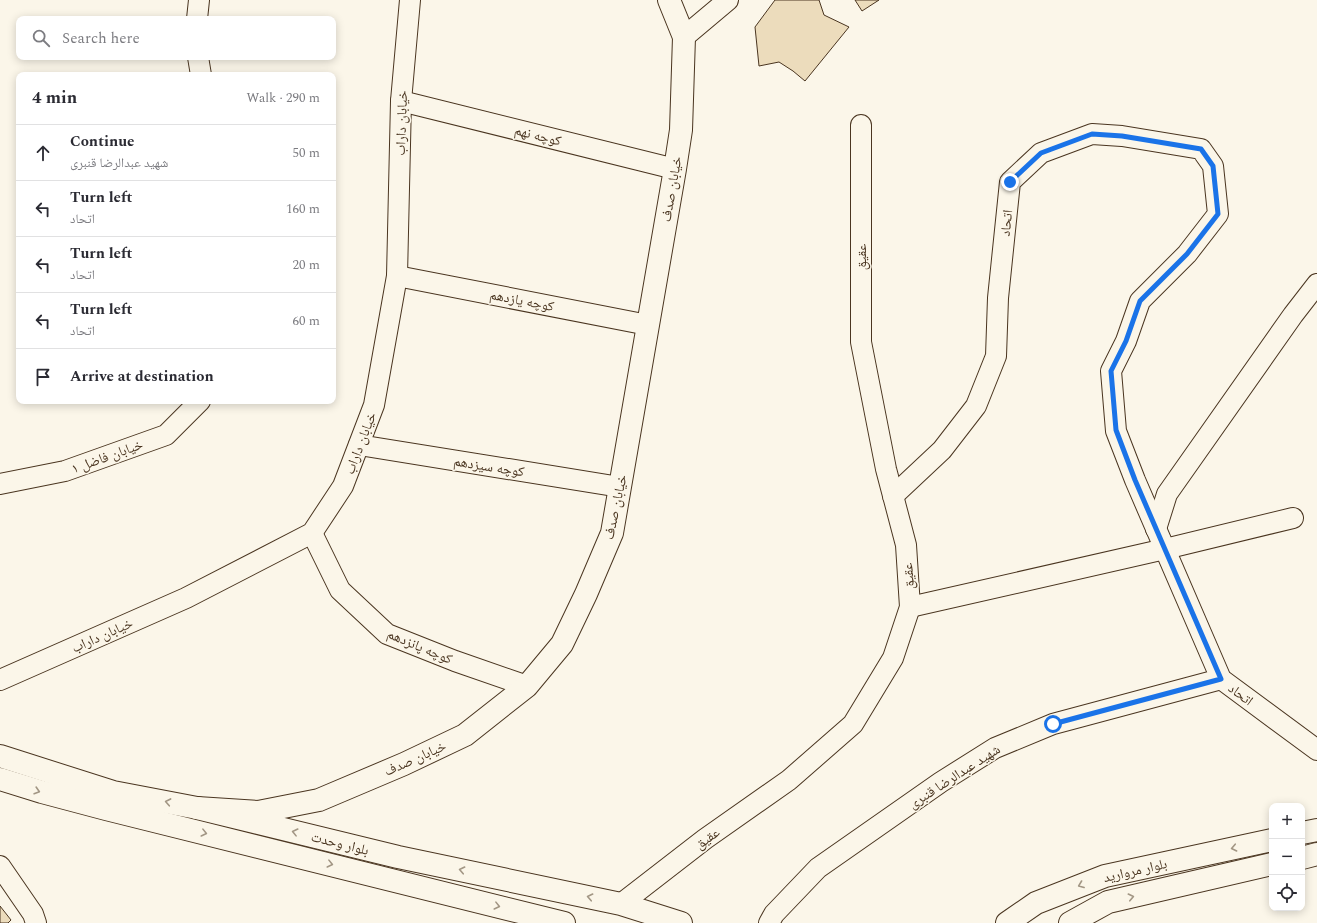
<!DOCTYPE html>
<meta charset="utf-8">
<style>
body{margin:0;font-family:Spectral,"Noto Naskh Arabic",serif;background:#f2f2f3;color:#2b2b33}
.controls{position:absolute;right:12px;bottom:12px;display:grid;overflow:hidden;border-radius:8px;box-shadow:0 2px 10px #0003}
.controls button{width:36px;height:36px;display:grid;place-items:center;padding:0;border:0;border-bottom:1px solid #e1e1e2;background:#fff;color:#2b2b33;font:20px sans-serif}
.stop{position:absolute;width:12px;height:12px;margin:-9px;border:3px solid #1a73e8;border-radius:50%;background:#fff}
.stop.end{background:#1a73e8;border-color:#fff;box-shadow:0 1px 4px #0008}
.list{margin:0;padding:0;list-style:none}
h2{display:flex;justify-content:space-between;align-items:center;height:52px;margin:0;padding:0 16px;font-size:17px}
h2 small{font-size:13px;font-weight:400;color:#7c7c81}
.list li{display:grid;grid-template-columns:26px 1fr auto;gap:12px;align-items:center;box-sizing:border-box;height:56px;padding:0 16px;border-top:1px solid #e1e1e2}
.list b{display:block;font-size:15px;white-space:nowrap}
.list p{margin:0;font-size:13px;white-space:nowrap;color:#7c7c81}
.list em{font-size:13px;font-style:normal;color:#7c7c81}
.icon{flex:none;width:22px;height:22px;fill:none;stroke:currentColor;stroke-width:2;stroke-linecap:round;stroke-linejoin:round}
.map{position:relative;flex:none;width:1317px;height:923px;overflow:hidden}
.search{position:absolute;background:#fff;box-shadow:0 2px 10px #0003;left:16px;top:16px;width:320px;height:44px;display:flex;align-items:center;gap:10px;box-sizing:border-box;padding:0 14px;border-radius:8px;color:#7c7c81;font-size:15px}
.panel{position:absolute;background:#fff;box-shadow:0 2px 10px #0003;left:16px;top:72px;width:320px;height:332px;border-radius:8px}
.map>svg:first-child{display:block}
.building{fill:#ecdcbc;stroke:#4a3520}
.lines{fill:none;stroke-linecap:round;stroke-linejoin:round}
.street-casing{stroke:#4a3520;stroke-width:22}
.secondary-casing{stroke:#4a3520;stroke-width:24}
.street{stroke:#fbf6e9;stroke-width:20}
.secondary{stroke:#fbf6e9;stroke-width:22}
.oneway{stroke:#a29684}
.route{stroke:#1a73e8;stroke-width:5}
.labels{text-anchor:middle;stroke-width:3;stroke-linejoin:round;paint-order:stroke}
.street-label{font-size:14px;fill:#4a3520;stroke:#fbf6e9}
</style>
<div class="map">
<svg width="1317" height="923" viewBox="0 0 1317 923">
<rect width="100%" height="100%" fill="#fbf6e9"/>
<g class="building">
<path d="M775 0H819L824 15 849 27 805 81 793 71 779 62 759 66 755 27Z"/>
<path d="M855 0H879L862 11Z"/>
<path d="M0 906 11 920 8 923H0Z"/>
</g>
<g class="lines">
<g class="street-casing">
<g id="street">
<path d="M197 19 199 0"/>
<path d="M684 37 728 0"/>
<path d="M198 57 201 75"/>
<path d="M401 101 675 169"/>
<path d="M397 276 648 325"/>
<path d="M359 445 620 487"/>
<path d="M0 484 65 471 166 435 200 401"/>
<path d="M893 496 942 450 976 406 996 356 998 298 1010 182 1041 153 1092 134 1122 136 1201 149 1213 166 1218 214 1187 254 1140 301 1126 341 1111 371 1116 431 1135 480 1221 679 1317 750"/>
<path d="M1156 529 1167 494 1293 315 1317 284"/>
<path d="M312 533 340 590 387 634 455 661 527 686"/>
<path d="M910 607 1165 549 1293 518"/>
<path d="M0 680 186 598 312 533 343 486 374 405 397 276 401 101 410 0"/>
<path d="M0 866 33 914 36 923"/>
<path d="M621 904 705 839 789 780 853 724 893 658 910 607 906 545 886 469 861 342V125"/>
<path d="M769 923 774 914 818 868 941 782 995 748 1053 724 1221 679"/>
</g>
</g>
<g class="secondary-casing">
<g id="secondary">
<path d="M0 756 113 792 197 808 398 857 621 904 681 923"/>
<path d="M0 779 42 792 106 809 564 923"/>
<path d="M197 808 258 812 319 800 404 764 465 735 527 686 562 644 586 594 612 533 675 169 681 130 684 37 669 0"/>
<path d="M1302 833 1317 830"/>
<path d="M1302 858 1317 854"/>
<path d="M1007 923 1036 903 1105 876 1272 840"/>
<path d="M1070 923 1108 902 1272 864"/>
</g>
</g>
<use href="#street" class="street"/>
<use href="#secondary" class="secondary"/>
</g>
<defs><path id="oneway-chevron" d="M-2-3.5L2.5 0L-2 3.5" fill="none" stroke-width="1.6" stroke-linecap="round" stroke-linejoin="round"/></defs>
<g class="oneway">
<use href="#oneway-chevron" transform="translate(37 791) rotate(17)"/>
<use href="#oneway-chevron" transform="translate(168 802) rotate(-169)"/>
<use href="#oneway-chevron" transform="translate(295 832) rotate(-166)"/>
<use href="#oneway-chevron" transform="translate(204 833) rotate(14)"/>
<use href="#oneway-chevron" transform="translate(1234 848) rotate(168)"/>
<use href="#oneway-chevron" transform="translate(330 864) rotate(14)"/>
<use href="#oneway-chevron" transform="translate(462 870) rotate(-168)"/>
<use href="#oneway-chevron" transform="translate(1081 885) rotate(159)"/>
<use href="#oneway-chevron" transform="translate(590 897) rotate(-168)"/>
<use href="#oneway-chevron" transform="translate(1131 897) rotate(-13)"/>
<use href="#oneway-chevron" transform="translate(497 906) rotate(14)"/>
</g>
<g class="lines">
<path class="route" d="M1010 182 1041 153 1092 134 1122 136 1201 149 1213 166 1218 214 1187 254 1140 301 1126 341 1111 371 1116 430 1135 480 1221 679 1053 724"/>
</g>
<g class="labels">
<g class="street-label">
<text transform="translate(401 123) rotate(-88)" y="5">خیابان داراب</text>
<text transform="translate(538 135) rotate(14)" y="5">کوچه نهم</text>
<text transform="translate(671 189) rotate(-80)" y="5">خیابان صدف</text>
<text transform="translate(1006 223) rotate(-84)" y="5">اتحاد</text>
<text transform="translate(861 257) rotate(-90)" y="5">عقیق</text>
<text transform="translate(522 300) rotate(11)" y="5">کوچه یازدهم</text>
<text transform="translate(360 443) rotate(-69)" y="5">خیابان داراب</text>
<text transform="translate(107 456) rotate(-20)" y="5">خیابان فاضل ۱</text>
<text transform="translate(489 466) rotate(9)" y="5">کوچه سیزدهم</text>
<text transform="translate(615 507) rotate(-78)" y="5">خیابان صدف</text>
<text transform="translate(908 576) rotate(-94)" y="5">عقیق</text>
<text transform="translate(102 635) rotate(-24)" y="5">خیابان داراب</text>
<text transform="translate(420 646) rotate(23)" y="5">کوچه پانزدهم</text>
<text transform="translate(1241 694) rotate(37)" y="5">اتحاد</text>
<text transform="translate(415 758) rotate(-24)" y="5">خیابان صدف</text>
<text transform="translate(954 776) rotate(-33)" y="5">شهید عبدالرضا قنبری</text>
<text transform="translate(707 838) rotate(-36)" y="5">عقیق</text>
<text transform="translate(340 843) rotate(14)" y="5">بلوار وحدت</text>
<text transform="translate(1135 870) rotate(-13)" y="5">بلوار مروارید</text>
</g>
</g>
</svg>
<div class="controls">
<button>+</button>
<button>−</button>
<button><svg class="icon" aria-label="locate" viewBox="0 0 24 24"><circle cx="12" cy="12" r="6"/><path d="M12 2v4M12 18v4M2 12h4M18 12h4"/></svg></button>
</div>
<div class="stop" style="left:1053px;top:724px"></div>
<div class="stop end" style="left:1010px;top:182px"></div>
<div class="search"><svg class="icon" aria-label="search" viewBox="0 0 24 24"><circle cx="10" cy="10" r="6"/><path d="M15 15l6 6"/></svg>Search here</div>
<section class="panel">
<h2>4 min<small>Walk · 290 m</small></h2>
<ul class="list">
<li><svg class="icon" aria-label="ahead" viewBox="0 0 24 24"><path d="M12 20V5M6 11l6-6 6 6"/></svg><div><b>Continue</b><p>شهید عبدالرضا قنبری</p></div><em>50 m</em></li>
<li><svg class="icon" aria-label="left" viewBox="0 0 24 24"><path d="M17 20v-9H6M10 6l-5 5 5 5"/></svg><div><b>Turn left</b><p>اتحاد</p></div><em>160 m</em></li>
<li><svg class="icon" aria-label="left" viewBox="0 0 24 24"><path d="M17 20v-9H6M10 6l-5 5 5 5"/></svg><div><b>Turn left</b><p>اتحاد</p></div><em>20 m</em></li>
<li><svg class="icon" aria-label="left" viewBox="0 0 24 24"><path d="M17 20v-9H6M10 6l-5 5 5 5"/></svg><div><b>Turn left</b><p>اتحاد</p></div><em>60 m</em></li>
<li><svg class="icon" aria-label="arrive" viewBox="0 0 24 24"><path d="M6 21V4h12l-3 4 3 4H6"/></svg><div><b>Arrive at destination</b></div></li>
</ul>
</section>
</div>
